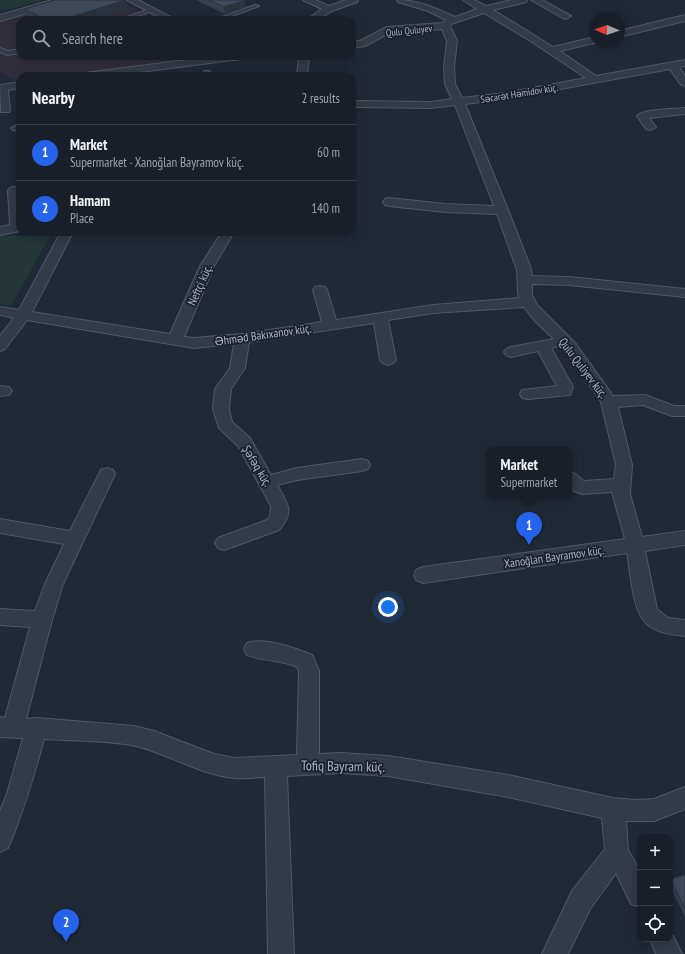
<!DOCTYPE html>
<meta charset="utf-8">
<style>
body{margin:0;font-family:"PT Sans Narrow",sans-serif;background:#212730;color:#f1f3f6}
.controls{position:absolute;right:12px;bottom:12px;display:grid;overflow:hidden;border-radius:8px;box-shadow:0 2px 10px #0003}
.controls button{width:36px;height:36px;display:grid;place-items:center;padding:0;border:0;border-bottom:1px solid #363d45;background:#181f28;color:#f1f3f6;font:20px sans-serif}
.compass{position:absolute;left:589px;top:12px;width:36px;height:36px;border-radius:50%;background:#181f28;box-shadow:0 2px 10px #0003;rotate:272deg}
.you{position:absolute;left:388px;top:607px;width:14px;height:14px;margin:-10px;border:3px solid #fff;border-radius:50%;background:#1a73e8;box-shadow:0 0 0 6px #1a73e833}
.badge{display:grid;place-items:center;width:26px;height:26px;border-radius:50%;background:#2563eb;color:#fff;font-size:13px;font-weight:700}
.pin{position:absolute;translate:-50% -33px;filter:drop-shadow(0 1px 2px #0008)}
.pin::after{content:'';position:absolute;top:21px;width:14px;height:12px;background:inherit;clip-path:polygon(0 0,100% 0,50% 100%)}
.popup{position:absolute;left:486px;top:447px;width:86px;height:52px;box-sizing:border-box;display:grid;place-content:center;border-radius:8px;background:#181f28;filter:drop-shadow(0 1px 3px #0005);font-size:13px;white-space:nowrap;color:#9fa2a8}
.popup b{font-size:15px;color:#f1f3f6}
.popup::after{content:'';position:absolute;left:50%;top:100%;margin-left:-8px;border:8px solid transparent;border-top-color:#181f28}
.list{margin:0;padding:0;list-style:none}
h2{display:flex;justify-content:space-between;align-items:center;height:52px;margin:0;padding:0 16px;font-size:17px}
h2 small{font-size:13px;font-weight:400;color:#9fa2a8}
.list li{display:grid;grid-template-columns:26px 1fr auto;gap:12px;align-items:center;box-sizing:border-box;height:56px;padding:0 16px;border-top:1px solid #363d45}
.list b{display:block;font-size:15px;white-space:nowrap}
.list p{margin:0;font-size:13px;white-space:nowrap;color:#9fa2a8}
.list em{font-size:13px;font-style:normal;color:#9fa2a8}
.icon{flex:none;width:22px;height:22px;fill:none;stroke:currentColor;stroke-width:2;stroke-linecap:round;stroke-linejoin:round}
.map{position:relative;flex:none;width:685px;height:954px;overflow:hidden}
.search{position:absolute;background:#181f28;box-shadow:0 2px 10px #0003;left:16px;top:16px;width:340px;height:44px;display:flex;align-items:center;gap:10px;box-sizing:border-box;padding:0 14px;border-radius:12px;color:#9fa2a8;font-size:15px}
.panel{position:absolute;background:#181f28;box-shadow:0 2px 10px #0003;left:16px;top:72px;width:340px;height:164px;border-radius:12px}
.map>svg:first-child{display:block}
.medical{fill:#302e3b}
.green{fill:#233638}
.lines{fill:none;stroke-linecap:round;stroke-linejoin:round}
.service-casing{stroke:#515865;stroke-width:2}
.minor-casing{stroke:#515865;stroke-width:2}
.service{fill:#333b47;fill-rule:evenodd}
.minor{fill:#333b47;fill-rule:evenodd}
.wall{fill:#353f4d}
.shaded-wall{fill:#2b333e}
.building{fill:#3e4959;stroke:#2b333e}
.labels{text-anchor:middle;stroke-width:3.5;stroke-linejoin:round;paint-order:stroke}
.far-street-label{font-size:10px;fill:#adb5c4;stroke:#19202b}
.street-label{font-size:12px;fill:#adb5c4;stroke:#19202b}
.near-street-label{font-size:14px;fill:#adb5c4;stroke:#19202b}
</style>
<div class="map">
<svg width="685" height="954" viewBox="0 0 685 954">
<rect width="100%" height="100%" fill="#202936"/>
<path class="medical" d="M76 0H119L157 20H20V56H206L207 58 68 76H20V81H15L0 71V22Z"/>
<g class="green">
<path d="M0 0H44L0 12Z"/>
<path d="M0 236H50L11 306 0 304Z"/>
</g>
<g class="lines">
<g class="service-casing">
<g id="service">
<path d="M255 5 259 6 221 20H214Z"/>
<path d="M150 9 154 10 126 20H119Z"/>
<path d="M0 48 8 51 20 49V53L7 55 0 52Z"/>
<path d="M205 71H209L214 76H208L204 72Z"/>
</g>
</g>
<g class="minor-casing">
<g id="minor">
<path d="M52 0H66L65 2 0 21V15Z"/>
<path d="M127 0H138L176 20H164Z"/>
<path d="M303 0H315L329 6 346 0H358L357 2 332 11 317 20H306L322 9Z"/>
<path d="M397 0C418 0 436 8 455 17L477 9 463 0H474L486 6 512 0H527L526 2 493 10 553 47 595 37V42H598L560 51 596 76 685 60V66L679 67 685 76V86L681 85 670 69 505 99 465 104 508 210 530 266 532 276 569 277 685 289V297L569 285 532 284V295L537 305 576 344 613 396 645 395 674 406H685V416H672L643 405 618 407 632 465 630 494 642 537 685 531V545L645 551 657 609 668 618 685 620V636C672 635 657 633 647 624 632 611 631 573 627 553L423 583 416 580 414 575 416 570 423 567 625 539 612 492 582 494 569 489V472L575 474 584 481 614 479 616 465 601 402 577 366 559 344 557 346 551 348 573 387 570 395 528 399 522 398 520 394 522 390 557 386 538 351 511 357 506 355 504 352 506 349 511 347 554 339 534 320 524 307 433 313 388 320 396 360 393 363 388 365 383 363 380 360 374 323 249 342 245 368 231 389 229 409 232 422 250 438 271 475 297 468 362 459 368 461 370 465 368 469 362 471 297 480 277 485C288 504 295 512 279 530L224 550 218 548 215 543 218 538 267 520 270 516 271 506 238 446 219 428 213 409 215 389 230 368 234 344 194 348 27 320 5 349 0 351V336L14 318 0 315V307L19 310 61 232H73L32 312 170 334 200 266 222 232H234L214 266 184 337 194 338 242 334 322 322 313 290 315 287 320 286 325 287 327 290 336 320 433 305 519 298 518 292 517 270 497 214 445 212 389 206 385 205 383 202 385 199 389 198 445 204 494 206 455 105 431 108 352 107V101L431 102 452 99 445 84 444 67 447 41 442 29 389 33 365 46 352 48V42L360 41 387 27 442 23 446 20 428 11 398 2ZM484 13 529 40 586 78 505 93 462 98 455 84 454 67 457 41 450 26 451 24Z"/>
<path d="M531 0H542L571 16 566 19 563 18Z"/>
<path d="M685 15V21L619 37V31Z"/>
<path d="M218 56H246L241 59 109 76H80L85 73Z"/>
<path d="M299 56H309L307 76H297Z"/>
<path d="M20 82V88L8 90 10 110 9 112H1L0 85Z"/>
<path d="M685 108V114L649 118 656 127 650 130 646 129 637 116C643 109 675 109 685 108Z"/>
<path d="M17 125H20V131L13 130 11 128Z"/>
<path d="M14 187 18 188 20 191V231L0 235V227L10 225 8 191 10 188Z"/>
<path d="M0 386 9 387 12 391 9 395 0 396Z"/>
<path d="M107 468 113 470 115 474 63 584 52 620 26 719 37 718 134 726 154 731 214 754 235 758 297 755 299 671 297 667C281 660 263 661 247 655L244 649 247 643C265 637 295 648 312 655L319 671V754L341 753 388 756 508 775 613 798 636 800 654 799 685 787V809L654 821H626L628 850 640 871V907L631 904 616 873 590 909 568 954H542L572 891 605 849 602 818 508 797 388 776 341 773 287 776 294 954H268L265 777C255 777 245 779 235 778 200 775 169 754 136 746 107 740 74 741 44 739 34 776 23 813 8 848L0 852V811L7 794 23 738 0 737V717L5 718 30 627 0 625V609L35 611 45 584 64 544 0 533V519L70 531 101 470Z"/>
<path d="M670 930 682 954H656L650 939H670Z"/>
</g>
</g>
<use href="#service" class="service"/>
<use href="#minor" class="minor"/>
</g>
<g class="wall">
<path d="M125 0 127 10 96 20H30L27 19 25 9Z"/>
<path d="M196 0H245V7L225 14Z"/>
<path d="M685 875V917L670 886V879Z"/>
</g>
<g class="shaded-wall">
<path d="M125 0 127 10 96 20H62Z"/>
<path d="M245 0V7L225 14 224 7Z"/>
</g>
<g class="building">
<path d="M55 0H125L62 20H46L25 9Z"/>
<path d="M209 0H245L224 7Z"/>
<path d="M685 875V909L670 879Z"/>
</g>
<g class="labels">
<g class="far-street-label">
<text transform="translate(409 30) rotate(-6)" y="4">Qulu Quluyev</text>
<text transform="translate(519 93) rotate(-9)" y="4">Səcarət Həmidov küç.</text>
</g>
<g class="street-label">
<text transform="translate(200 285) rotate(-66)" y="4">Neftçi küç.</text>
<text transform="translate(263 335) rotate(-8)" y="4">Əhməd Bakıxanov küç.</text>
<text transform="translate(583 368) rotate(53)" y="4">Qulu Quliyev küç.</text>
<text transform="translate(257 466) rotate(59)" y="4">Şəfəq küç.</text>
<text transform="translate(554 557) rotate(-8)" y="4">Xanoğlan Bayramov küç.</text>
</g>
<g class="near-street-label">
<text transform="translate(343 766) rotate(1)" y="5">Tofiq Bayram küç.</text>
</g>
</g>
</svg>
<div class="controls">
<button>+</button>
<button>−</button>
<button><svg class="icon" aria-label="locate" viewBox="0 0 24 24"><circle cx="12" cy="12" r="6"/><path d="M12 2v4M12 18v4M2 12h4M18 12h4"/></svg></button>
</div>
<svg class="compass" viewBox="-18 -18 36 36"><path d="M0-13l5 13h-10z" fill="#e53935"/><path d="M0 13l5-13h-10z" fill="#9fa2a8"/></svg>
<div class="you"></div>
<div class="pin badge" style="left:529px;top:545px">1</div>
<div class="popup"><b>Market</b>Supermarket</div>
<div class="pin badge" style="left:66px;top:942px">2</div>
<div class="search"><svg class="icon" aria-label="search" viewBox="0 0 24 24"><circle cx="10" cy="10" r="6"/><path d="M15 15l6 6"/></svg>Search here</div>
<section class="panel">
<h2>Nearby<small>2 results</small></h2>
<ul class="list">
<li><span class="badge">1</span><div><b>Market</b><p>Supermarket · Xanoğlan Bayramov küç.</p></div><em>60 m</em></li>
<li><span class="badge">2</span><div><b>Hamam</b><p>Place</p></div><em>140 m</em></li>
</ul>
</section>
</div>
